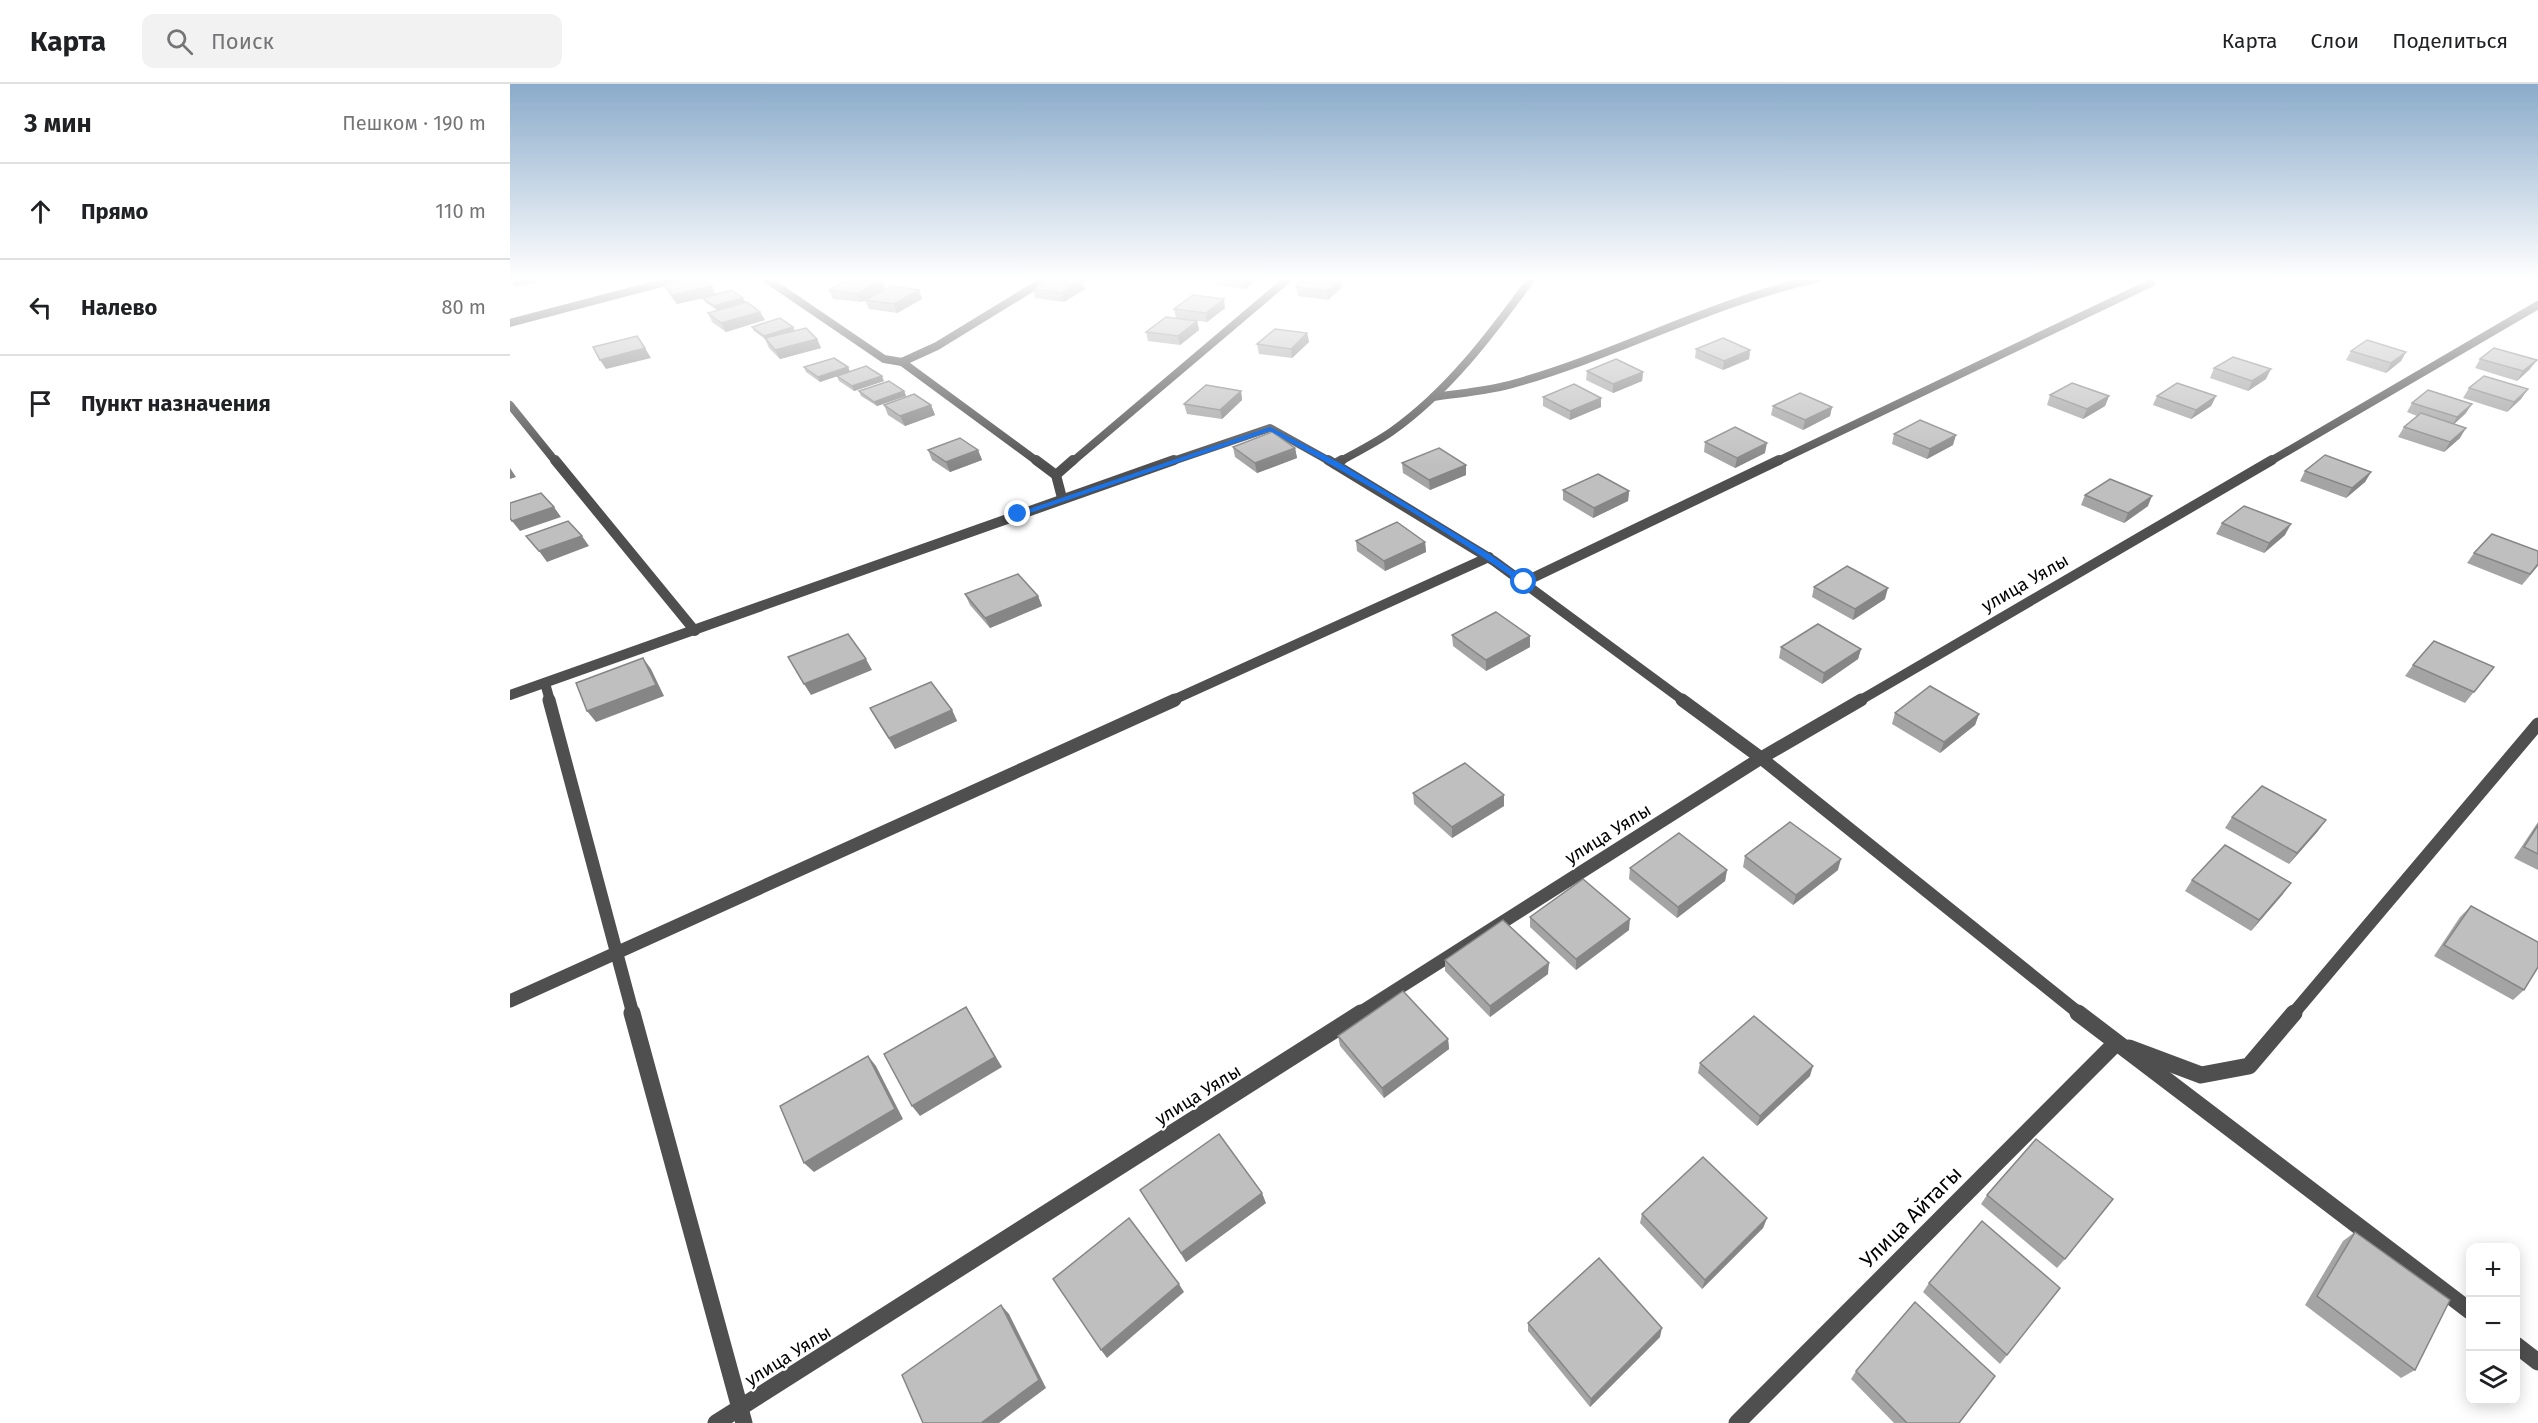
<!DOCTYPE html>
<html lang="ru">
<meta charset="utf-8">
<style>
body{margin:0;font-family:"Fira Sans",sans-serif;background:#f2f2f2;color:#202124}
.controls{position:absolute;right:18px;bottom:18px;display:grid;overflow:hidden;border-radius:12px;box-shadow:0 3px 15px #0003}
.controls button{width:54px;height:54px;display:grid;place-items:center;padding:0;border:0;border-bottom:2px solid #e0e0e0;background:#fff;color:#202124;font:30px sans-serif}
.stop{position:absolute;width:18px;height:18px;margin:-14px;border:4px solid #1a73e8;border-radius:50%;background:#fff}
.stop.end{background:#1a73e8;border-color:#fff;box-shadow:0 2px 6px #0008}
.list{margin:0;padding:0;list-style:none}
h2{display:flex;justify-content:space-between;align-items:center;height:78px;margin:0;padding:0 24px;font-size:26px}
h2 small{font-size:20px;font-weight:400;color:#757577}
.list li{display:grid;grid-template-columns:39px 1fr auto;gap:18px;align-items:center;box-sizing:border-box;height:96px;padding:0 24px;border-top:2px solid #e0e0e0}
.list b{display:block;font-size:22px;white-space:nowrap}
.list em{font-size:20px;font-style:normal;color:#757577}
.icon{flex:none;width:33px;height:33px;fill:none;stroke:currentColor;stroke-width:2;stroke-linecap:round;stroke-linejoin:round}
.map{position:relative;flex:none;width:2028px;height:1339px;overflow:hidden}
header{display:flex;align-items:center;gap:36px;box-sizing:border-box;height:84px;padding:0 30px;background:#fff;border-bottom:2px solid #e0e0e0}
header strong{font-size:28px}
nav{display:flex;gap:33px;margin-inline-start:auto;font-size:21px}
.search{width:420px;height:54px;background:#f2f2f2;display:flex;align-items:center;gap:15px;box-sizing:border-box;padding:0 21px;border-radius:12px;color:#757577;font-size:22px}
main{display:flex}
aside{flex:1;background:#fff}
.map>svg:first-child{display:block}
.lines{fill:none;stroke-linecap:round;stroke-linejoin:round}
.minor-far3{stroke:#4f4f4f;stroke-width:8}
.minor-far2{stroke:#4f4f4f;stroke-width:10}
.minor-far1{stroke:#4f4f4f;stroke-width:13}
.minor{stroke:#4f4f4f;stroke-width:17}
.wall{fill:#a4a4a4}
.shaded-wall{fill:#868686}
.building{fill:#bfbfbf;stroke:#868686;stroke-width:1.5}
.route{fill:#1a73e8}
.labels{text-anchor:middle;stroke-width:4.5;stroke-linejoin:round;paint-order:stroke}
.street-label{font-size:18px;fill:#000;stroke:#fff}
.near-street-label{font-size:21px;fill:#000;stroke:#fff}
</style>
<header>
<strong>Карта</strong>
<div class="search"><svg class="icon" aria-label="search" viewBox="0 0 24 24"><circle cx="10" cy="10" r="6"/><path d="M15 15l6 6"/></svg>Поиск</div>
<nav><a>Карта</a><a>Слои</a><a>Поделиться</a></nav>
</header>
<main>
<aside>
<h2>3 мин<small>Пешком · 190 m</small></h2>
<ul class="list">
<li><svg class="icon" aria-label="ahead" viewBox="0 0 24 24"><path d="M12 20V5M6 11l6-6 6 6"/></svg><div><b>Прямо</b></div><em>110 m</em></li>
<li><svg class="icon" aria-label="left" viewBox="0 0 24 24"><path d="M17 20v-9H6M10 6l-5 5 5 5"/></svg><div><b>Налево</b></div><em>80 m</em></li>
<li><svg class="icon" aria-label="arrive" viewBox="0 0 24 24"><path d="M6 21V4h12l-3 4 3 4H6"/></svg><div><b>Пункт назначения</b></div></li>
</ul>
</aside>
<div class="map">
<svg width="2028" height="1339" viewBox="0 0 2028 1339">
<rect width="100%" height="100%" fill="#fff"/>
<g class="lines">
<g class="minor-far3">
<path d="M255 194 374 275 392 278 427 262 538 194"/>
<path d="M0 239 171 194"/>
<path d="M392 278 528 378"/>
<path d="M924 313C951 309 980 307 1006 299 1109 270 1204 217 1309 194"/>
<path d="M0 321 46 378"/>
<path d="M562 378 779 194"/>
<path d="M660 378 760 344 821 378"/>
<path d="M829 378C847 368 865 359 881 348 939 307 981 250 1022 194"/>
<path d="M1266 378 1641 199"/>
<path d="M1759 378 2028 221"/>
</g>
<g class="minor-far2">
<path d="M45 376 185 547"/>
<path d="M526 376 546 391 552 414"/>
<path d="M818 376 984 477 1174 617"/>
<path d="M825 380 832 376"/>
<path d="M546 391 563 376"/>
<path d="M1014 498 1269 376"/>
<path d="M35 599 40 617"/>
<path d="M0 611 664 376"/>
<path d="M661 617 979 473"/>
<path d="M1349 617 1762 376"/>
</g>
<g class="minor-far1">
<path d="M39 616 123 930"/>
<path d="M1172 616 1251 674 1570 930"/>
<path d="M0 917 665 616"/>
<path d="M848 930 1251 674 1351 616"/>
<path d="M1783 930 2028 640"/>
</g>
<g class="minor">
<path d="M122 929 234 1339"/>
<path d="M1568 929 1960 1227"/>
<path d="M1619 964 1691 991 1739 982 1784 929"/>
<path d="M2006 1261 2028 1278"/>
<path d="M206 1339 851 929"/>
<path d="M1227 1339 1606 959"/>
</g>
</g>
<g class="wall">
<path d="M540 194H583L577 198H573L575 205 554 218 525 214 523 205Z"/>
<path d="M704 194H749L735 205 706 201Z"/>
<path d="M154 201 233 214 235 218 207 226 195 218 193 214 167 220 159 210Z"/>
<path d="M833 202 818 216 788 212 786 203Z"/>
<path d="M375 205 351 218 323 215 319 206Z"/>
<path d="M409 206 412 215 387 229 359 225 355 216Z"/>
<path d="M715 224 697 238 666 234 664 225Z"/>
<path d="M198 229 255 236 216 248 202 238Z"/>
<path d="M687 237 689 246 670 261 638 257 636 248Z"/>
<path d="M242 243H283L285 247 307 255 311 264 270 275 259 264 255 255 244 247Z"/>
<path d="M797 249 799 258 782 274 749 270 747 260Z"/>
<path d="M1186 265 1240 266 1239 275 1213 286 1185 274Z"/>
<path d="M1841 267 1896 268 1891 277 1876 289 1836 276Z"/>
<path d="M1970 275 2020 285 2007 297 1965 284Z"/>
<path d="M294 283H338L340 288 374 297 344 307 329 297 327 292 310 298 296 288Z"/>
<path d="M1704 284 1756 295 1738 307 1700 294Z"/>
<path d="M1077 287 1133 288 1132 297 1103 309 1076 296Z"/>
<path d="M1959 304 2018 305 2011 315 1997 328 1953 314Z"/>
<path d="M349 307H394L396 312 367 322 351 312Z"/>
<path d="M731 307 732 316 712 335 677 330 674 320Z"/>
<path d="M1540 311 1599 312 1595 322 1573 335 1537 321Z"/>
<path d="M1647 312H1706L1701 322 1681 335 1643 321Z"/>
<path d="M1033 313 1091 323 1060 336 1033 322Z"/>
<path d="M1902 319 1956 329 1944 340 1950 354 1934 368 1888 353 1894 343 1907 332 1897 328Z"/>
<path d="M374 321H421L425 331 395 342 378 331Z"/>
<path d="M1263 322 1322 323 1320 332 1293 346 1261 331Z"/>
<path d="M1384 350 1443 361 1417 375 1382 360Z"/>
<path d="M1195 358 1255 369 1225 384 1194 368Z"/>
<path d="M723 363 785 364 787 374 747 389 725 373Z"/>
<path d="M418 366H468L472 376 440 388 422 376Z"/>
<path d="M892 379 956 391 920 406 893 389Z"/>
<path d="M1795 387 1861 388 1855 398 1836 414 1790 397Z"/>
<path d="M1053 406 1119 407 1118 417 1083 434 1053 416Z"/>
<path d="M1575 411 1638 422 1614 439 1571 421Z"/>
<path d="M1712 439 1775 451 1754 469 1706 450Z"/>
<path d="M846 457 915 458 916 468 875 487 847 467Z"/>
<path d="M2028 467V482L2012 501 1957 479 1964 469Z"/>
<path d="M1304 503 1375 515 1343 536 1302 513Z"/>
<path d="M455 510 528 512 532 522 480 544 460 521Z"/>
<path d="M942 551 1020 563 976 587 943 562Z"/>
<path d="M1271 563 1351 565 1348 575 1312 600 1269 574Z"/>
<path d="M1903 581 1984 583 1955 619 1895 592Z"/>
<path d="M360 624 442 626 447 637 385 665 366 635Z"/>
<path d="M1385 629 1469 630 1465 641 1430 669 1382 640Z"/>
<path d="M903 709 994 711V722L942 754 904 720Z"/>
<path d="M1722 733 1808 747 1779 780 1715 744Z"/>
<path d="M2028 738V786L2004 774Z"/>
<path d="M1235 772 1328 786 1283 821 1233 783Z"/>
<path d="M1120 784 1217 786 1215 797 1167 834 1119 795Z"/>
<path d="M1682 796 1773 810 1741 847 1675 807Z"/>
<path d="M1961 822 2014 906 2003 916 1924 872 1950 833Z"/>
<path d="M1020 833 1119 846 1066 886 1020 843Z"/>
<path d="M935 876 1038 890 980 933 935 887Z"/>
<path d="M828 952 938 955 939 965 874 1014 830 962Z"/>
<path d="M1190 979 1300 992 1247 1042 1188 989Z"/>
<path d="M630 1106 756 1119 676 1178Z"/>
<path d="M1477 1111 1555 1175 1547 1184 1471 1120Z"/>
<path d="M1132 1130 1257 1134 1253 1144 1192 1205 1130 1139Z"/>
<path d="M1845 1148 1905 1286 1891 1294 1795 1221 1833 1157Z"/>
<path d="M1419 1199 1497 1271 1490 1280 1413 1208Z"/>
<path d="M1018 1239 1150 1253 1080 1323 1018 1247Z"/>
<path d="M1346 1287 1449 1339H1384L1341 1295Z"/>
</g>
<g class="shaded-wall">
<path d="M22 194H34L35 196 5 203 2 199Z"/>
<path d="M576 194H583L577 198Z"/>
<path d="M736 194H749L735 205 734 196Z"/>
<path d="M832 194 833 202 818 216 817 207Z"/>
<path d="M372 196 375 205 351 218 347 210Z"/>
<path d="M572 196 575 205 554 218 552 209Z"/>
<path d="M202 202 206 211 167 220 162 211Z"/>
<path d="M409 206 412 215 387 229 384 220Z"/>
<path d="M233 214 235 218 207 226 204 222Z"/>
<path d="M714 215 715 224 697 238 696 229Z"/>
<path d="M250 228 255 236 216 248 211 239Z"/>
<path d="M687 237 689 246 670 261 668 252Z"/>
<path d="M283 243 285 248 257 256 254 252Z"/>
<path d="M797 249 799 258 782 274 781 265Z"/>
<path d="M307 255 311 264 270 275 265 266Z"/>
<path d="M135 264 141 274 96 285 90 276Z"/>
<path d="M1240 266 1239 275 1213 286 1214 277Z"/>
<path d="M1896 268 1891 277 1876 289 1881 279Z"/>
<path d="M2027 276 2020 285 2007 297 2013 287Z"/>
<path d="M338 283 340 288 310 298 308 293Z"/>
<path d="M1761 285 1756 295 1738 307 1742 297Z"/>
<path d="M1133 288 1132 297 1103 309V300Z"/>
<path d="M372 292 374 297 344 307 342 302Z"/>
<path d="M2018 305 2011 315 1997 328 2004 318Z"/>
<path d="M394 307 396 312 367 322 364 318Z"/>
<path d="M731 307 732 316 712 335 710 326Z"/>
<path d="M1599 312 1595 322 1573 335 1577 325Z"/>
<path d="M1706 312 1701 322 1681 335 1686 326Z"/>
<path d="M1091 314V323L1060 336V327Z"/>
<path d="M1962 320 1956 329 1941 343 1947 333Z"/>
<path d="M421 321 425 331 395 342 390 332Z"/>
<path d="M1322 323 1320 332 1293 346 1295 336Z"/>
<path d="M1956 344 1950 354 1934 368 1940 358Z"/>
<path d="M1446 351 1443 361 1417 375 1420 365Z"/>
<path d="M1257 359 1255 369 1225 384 1227 374Z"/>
<path d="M785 364 787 374 747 389 745 379Z"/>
<path d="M468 366 472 376 440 388 436 378Z"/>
<path d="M956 381V391L920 406 919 396Z"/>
<path d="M0 384 6 393 0 395Z"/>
<path d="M1861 388 1855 398 1836 414 1842 404Z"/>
<path d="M1119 407 1118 417 1083 434 1084 424Z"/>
<path d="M1642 412 1638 422 1614 439 1618 429Z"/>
<path d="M44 423 51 433 10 447 2 437Z"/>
<path d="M1781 440 1775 451 1754 469 1759 459Z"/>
<path d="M72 452 79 462 37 478 29 467Z"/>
<path d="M915 458 916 468 875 487 874 477Z"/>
<path d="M1378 504 1375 515 1343 536 1345 525Z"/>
<path d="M528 512 532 522 480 544 475 534Z"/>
<path d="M1020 552V563L976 587V576Z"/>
<path d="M1351 565 1348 575 1312 600 1314 589Z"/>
<path d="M133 574 141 585 154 612 86 638 77 627Z"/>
<path d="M356 575 362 586 301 611 294 600Z"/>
<path d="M442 626 447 637 385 665 379 654Z"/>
<path d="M1469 630 1465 641 1430 669 1434 658Z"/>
<path d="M994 711V722L942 754V743Z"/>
<path d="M1816 736 1808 747 1779 780 1787 769Z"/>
<path d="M1331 775 1328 786 1283 821 1286 811Z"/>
<path d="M1217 786 1215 797 1167 834 1168 823Z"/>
<path d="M1781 799 1773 810 1741 847 1749 836Z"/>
<path d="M1120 835 1119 846 1066 886V875Z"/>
<path d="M1039 879 1038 890 980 933V922Z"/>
<path d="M456 923 492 983 410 1032 402 1022Z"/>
<path d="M938 955 939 965 874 1014 872 1004Z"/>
<path d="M358 972 366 982 393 1035 304 1088 294 1079Z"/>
<path d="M1303 982 1300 992 1247 1042 1250 1032Z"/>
<path d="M752 1109 756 1119 676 1178 671 1169Z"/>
<path d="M1257 1134 1253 1144 1192 1205 1195 1196Z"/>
<path d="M669 1200 674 1208 597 1274 591 1266Z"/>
<path d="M491 1221 499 1230 536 1304 489 1339H471Z"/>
<path d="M1152 1244 1150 1253 1080 1323 1081 1315Z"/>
</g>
<g class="building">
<path d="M0 194H22L2 199 0 197Z"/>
<path d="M186 194H195L202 202 162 211 154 201Z"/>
<path d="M341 194H356L372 196 347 210 319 206Z"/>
<path d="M540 194H559L572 196 552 209 523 205Z"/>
<path d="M717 194H736L734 196Z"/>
<path d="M797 194H831L817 207 786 203Z"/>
<path d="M381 202 409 206 384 220 355 216Z"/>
<path d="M221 206 233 214 204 222 193 214Z"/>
<path d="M683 211 714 215 696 229 664 225Z"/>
<path d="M237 218 250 228 211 239 198 229Z"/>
<path d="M656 233 687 237 668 252 636 248Z"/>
<path d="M270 234 283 243 254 252 242 243Z"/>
<path d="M296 244 307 255 265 266 255 254Z"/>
<path d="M765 245 797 249 781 265 747 260Z"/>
<path d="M127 252 135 264 90 276 83 263Z"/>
<path d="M1213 254 1240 266 1214 277 1186 265Z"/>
<path d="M1857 256 1896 268 1881 279 1841 267Z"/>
<path d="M1984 264 2027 276 2013 287 1970 275Z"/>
<path d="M1723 273 1761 285 1742 297 1704 284Z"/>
<path d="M324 274 338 283 308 293 294 283Z"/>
<path d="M1106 275 1133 288 1103 300 1077 287Z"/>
<path d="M356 282 372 292 342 302 327 292Z"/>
<path d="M1974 292 2018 305 2004 318 1959 304Z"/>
<path d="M379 297 394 307 364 318 349 307Z"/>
<path d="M1562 299 1599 312 1577 325 1540 311Z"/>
<path d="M1667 299 1706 312 1686 326 1647 312Z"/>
<path d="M1064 300 1091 314 1060 327 1033 313Z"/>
<path d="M696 301 731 307 710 326 674 320Z"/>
<path d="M1918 306 1962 320 1947 333 1902 319Z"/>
<path d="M1290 309 1322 323 1295 336 1263 322Z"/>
<path d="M404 310 421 321 390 332 374 321Z"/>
<path d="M1911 329 1956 344 1940 358 1894 343Z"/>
<path d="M1410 336 1446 351 1420 365 1384 350Z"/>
<path d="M1225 343 1257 359 1227 374 1195 358Z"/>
<path d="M762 348 785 364 745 379 723 363Z"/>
<path d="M450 354 468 366 436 378 418 366Z"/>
<path d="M929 364 956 381 919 396 892 379Z"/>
<path d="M1815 371 1861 388 1842 404 1795 387Z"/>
<path d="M1088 390 1119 407 1084 424 1053 406Z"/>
<path d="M1600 395 1642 412 1618 429 1575 411Z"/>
<path d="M31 409 44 423 2 437 0 434V419Z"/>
<path d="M1734 422 1781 440 1759 459 1712 439Z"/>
<path d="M58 437 72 452 29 467 16 452Z"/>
<path d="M887 438 915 458 874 477 846 457Z"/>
<path d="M1982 450 2028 467V480L2020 490 1964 469Z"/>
<path d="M1337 482 1378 504 1345 525 1304 503Z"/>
<path d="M508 490 528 512 475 534 455 510Z"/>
<path d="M986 528 1020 552 976 576 942 551Z"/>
<path d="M1308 540 1351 565 1314 589 1271 563Z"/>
<path d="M338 550 356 575 294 600 278 573Z"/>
<path d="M1924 557 1984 583 1964 608 1903 581Z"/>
<path d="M133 574 146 601 77 627 66 599Z"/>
<path d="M421 598 442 626 379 654 360 624Z"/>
<path d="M1420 602 1469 630 1434 658 1385 629Z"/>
<path d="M955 679 994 711 942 743 903 709Z"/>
<path d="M1752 702 1816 736 1787 769 1722 733Z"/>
<path d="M1280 738 1331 775 1286 811 1235 772Z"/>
<path d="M2028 741V770L2014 763Z"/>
<path d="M1169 749 1217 786 1168 823 1120 784Z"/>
<path d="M1715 761 1781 799 1749 836 1682 796Z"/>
<path d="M1073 795 1120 835 1066 875 1020 833Z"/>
<path d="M1961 822 2028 858V883L2014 906 1934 861Z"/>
<path d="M993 836 1039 879 980 922 935 876Z"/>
<path d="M893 907 938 955 872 1004 828 952Z"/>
<path d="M456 923 485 973 402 1022 374 970Z"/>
<path d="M1244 932 1303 982 1250 1032 1190 979Z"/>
<path d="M358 972 385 1025 294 1079 270 1022Z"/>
<path d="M709 1050 752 1109 671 1169 630 1106Z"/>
<path d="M1526 1055 1603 1115 1555 1175 1477 1111Z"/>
<path d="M1193 1073 1257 1134 1195 1196 1132 1130Z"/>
<path d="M619 1134 669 1200 591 1266 543 1195Z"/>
<path d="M1472 1137 1550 1204 1497 1271 1419 1199Z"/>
<path d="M1845 1148 1940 1216 1905 1286 1807 1212Z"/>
<path d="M1089 1174 1152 1244 1081 1315 1018 1239Z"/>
<path d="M1405 1218 1485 1292 1449 1339H1397L1346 1287Z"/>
<path d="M491 1221 529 1296 471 1339H413L392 1291Z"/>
</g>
<linearGradient id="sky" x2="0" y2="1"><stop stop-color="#8aabca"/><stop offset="0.51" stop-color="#fff"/><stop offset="1" stop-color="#fff" stop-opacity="0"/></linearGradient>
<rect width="2028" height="382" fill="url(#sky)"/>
<path class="route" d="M760 343 828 378 981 471 1019 498 1012 500C932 443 846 394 760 347L511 432 504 430Z"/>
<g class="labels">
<g class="street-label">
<text transform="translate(1515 499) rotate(-30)" y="6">улица Уялы</text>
<text transform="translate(1098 750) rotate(-32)" y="6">улица Уялы</text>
<text transform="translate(688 1011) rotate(-32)" y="6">улица Уялы</text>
<text transform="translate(278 1272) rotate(-32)" y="6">улица Уялы</text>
</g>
<g class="near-street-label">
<text transform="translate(1401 1133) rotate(-45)" y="7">Улица Айтагы</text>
</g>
</g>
</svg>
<div class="controls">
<button>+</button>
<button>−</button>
<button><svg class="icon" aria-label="layers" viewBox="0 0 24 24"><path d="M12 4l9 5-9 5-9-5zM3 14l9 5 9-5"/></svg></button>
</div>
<div class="stop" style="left:1014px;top:498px"></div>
<div class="stop end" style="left:508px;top:430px"></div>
</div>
</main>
